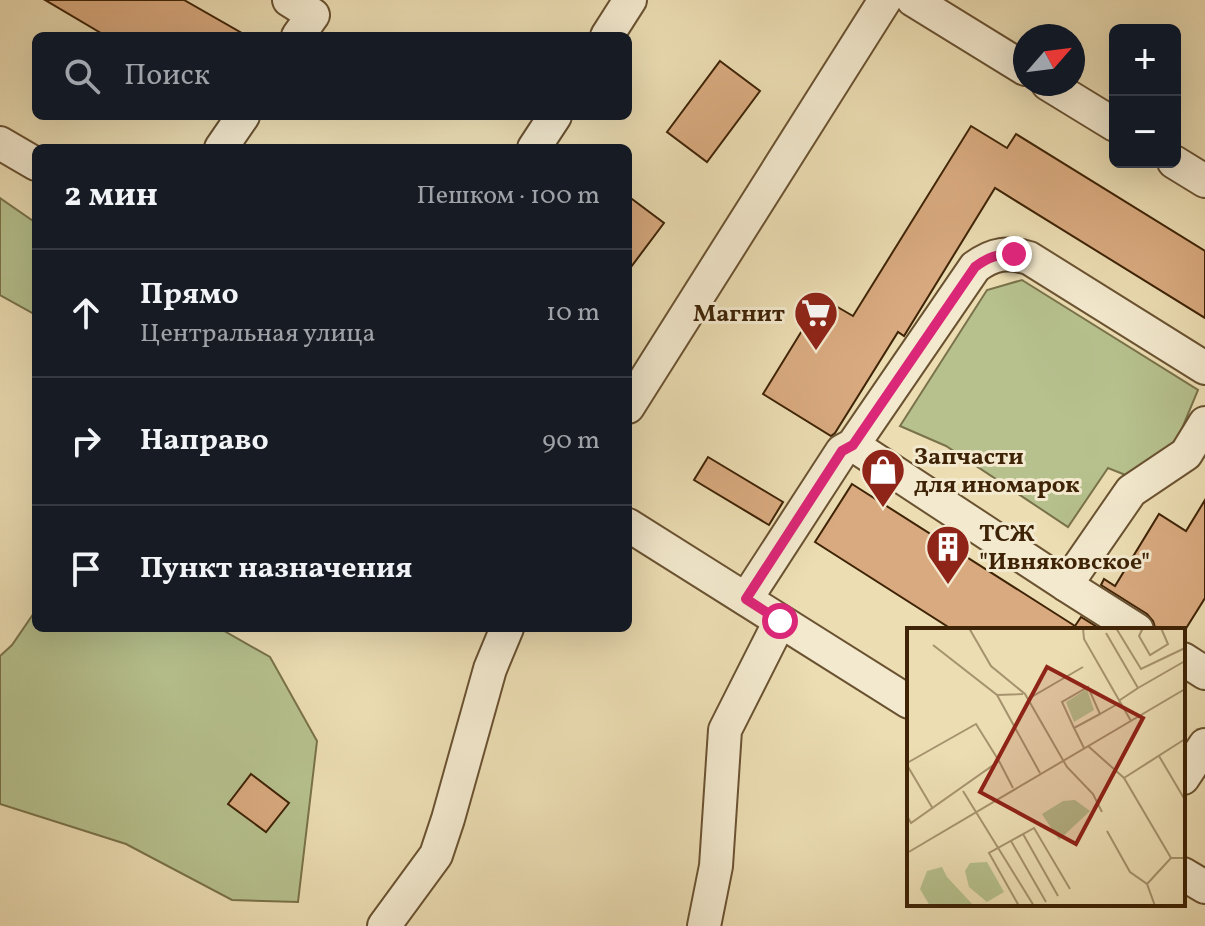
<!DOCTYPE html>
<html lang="ru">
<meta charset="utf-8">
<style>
body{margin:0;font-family:Vollkorn,serif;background:#242831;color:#f1f3f6}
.controls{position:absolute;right:24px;top:24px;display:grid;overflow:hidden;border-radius:12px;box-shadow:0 8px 32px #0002}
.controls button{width:72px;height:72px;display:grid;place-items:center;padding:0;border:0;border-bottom:2px solid #363941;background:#171b24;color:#f1f3f6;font:40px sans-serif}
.compass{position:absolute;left:1013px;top:24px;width:72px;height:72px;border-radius:50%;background:#171b24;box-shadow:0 8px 32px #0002;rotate:62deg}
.stop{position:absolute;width:24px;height:24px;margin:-18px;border:6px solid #db2777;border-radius:50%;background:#fff}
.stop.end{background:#db2777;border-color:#fff;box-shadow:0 2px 8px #0008}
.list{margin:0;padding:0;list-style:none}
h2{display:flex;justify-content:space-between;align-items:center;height:104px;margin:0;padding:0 32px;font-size:34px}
h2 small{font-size:26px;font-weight:400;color:#9ea1a6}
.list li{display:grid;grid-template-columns:52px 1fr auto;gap:24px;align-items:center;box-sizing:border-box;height:128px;padding:0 32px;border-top:2px solid #363941}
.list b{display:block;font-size:30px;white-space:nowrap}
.list p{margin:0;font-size:26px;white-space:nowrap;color:#9ea1a6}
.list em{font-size:26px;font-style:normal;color:#9ea1a6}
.icon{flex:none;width:44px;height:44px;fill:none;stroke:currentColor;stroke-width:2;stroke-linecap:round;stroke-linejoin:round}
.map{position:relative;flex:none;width:1205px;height:926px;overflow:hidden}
.search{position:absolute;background:#171b24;box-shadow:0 8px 32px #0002;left:32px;top:32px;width:600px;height:88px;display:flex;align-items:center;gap:20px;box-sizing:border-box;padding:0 28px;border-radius:12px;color:#9ea1a6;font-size:30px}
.panel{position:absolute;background:#171b24;box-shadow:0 8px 32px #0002;left:32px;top:144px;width:600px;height:488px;border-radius:12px}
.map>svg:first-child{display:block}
.green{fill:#b6c18e;stroke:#7a724a;stroke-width:2}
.building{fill:#d9aa7f;stroke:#3e2306;stroke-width:2}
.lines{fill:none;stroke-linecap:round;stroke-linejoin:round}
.minor-casing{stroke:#6a5231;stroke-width:36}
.minor{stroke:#f3e9ce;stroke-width:32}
.route{stroke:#db2777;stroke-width:10}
.labels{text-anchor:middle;stroke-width:6;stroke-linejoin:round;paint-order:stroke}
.poi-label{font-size:24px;font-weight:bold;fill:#3e2306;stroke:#f3e9ce;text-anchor:start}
.inset-road{fill:none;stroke:#a6936e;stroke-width:2}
.view{fill:#8f2418;fill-opacity:0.15;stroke:#8f2418;stroke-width:4}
.inset-edge{fill:none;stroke:#3e2306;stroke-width:4}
</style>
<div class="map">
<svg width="1205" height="926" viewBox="0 0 1205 926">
<rect width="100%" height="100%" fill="#ecddb3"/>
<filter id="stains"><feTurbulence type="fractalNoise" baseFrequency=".0025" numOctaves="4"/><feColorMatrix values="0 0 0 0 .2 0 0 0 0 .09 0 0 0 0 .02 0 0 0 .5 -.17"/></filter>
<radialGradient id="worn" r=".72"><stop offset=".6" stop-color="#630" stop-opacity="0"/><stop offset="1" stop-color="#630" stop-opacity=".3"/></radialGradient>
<g class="green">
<path d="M0 198 36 223V315L0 295Z"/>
<path d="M1022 280 1198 390 1176 443 1128 476 1108 468 1068 527 946 446 900 426 987 290Z"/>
<path d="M36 610V628H219L270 657 317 741 298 902 232 900 126 844 0 804V656L12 645Z"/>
</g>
<g class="building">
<path d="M45 0H184L247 36H106Z"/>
<path d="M720 61 760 91 707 162 667 132Z"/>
<path d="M971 126 1007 148 1016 134 1205 251V318L995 188 904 336 898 332 835 433 831 436 763 394 822 298 853 316Z"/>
<path d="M628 196 664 223 628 271Z"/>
<path d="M708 457 783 502 769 525 694 480Z"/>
<path d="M852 484 1075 626 1081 617 1102 630H953L815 542Z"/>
<path d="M1205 500V598L1185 630H1156L1153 621 1147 614 1101 585 1104 579 1115 586 1159 514 1186 531Z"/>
<path d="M251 774 289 803 266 832 228 804Z"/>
</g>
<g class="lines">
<g class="minor-casing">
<g id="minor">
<path d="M289 0 313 15 298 36"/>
<path d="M913 0 1025 69"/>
<path d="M607 36 630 0"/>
<path d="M1048 84 1115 125"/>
<path d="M0 143 36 164"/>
<path d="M221 148 243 116"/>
<path d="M534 148 555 116"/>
<path d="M1174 162 1205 181"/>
<path d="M628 407 885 0"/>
<path d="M853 445 1066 585 1131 491 1186 454 1205 423"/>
<path d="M628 525 909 702"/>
<path d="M1066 585 1137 630"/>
<path d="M746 599 842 451 853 445 975 267C994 253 1007 252 1029 258L1205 368"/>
<path d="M1183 659 1205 673"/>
<path d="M1183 778 1205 745"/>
<path d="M1183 874 1205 887"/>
<path d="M384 926 436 855 448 819 490 669 507 628"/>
<path d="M704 926 716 866 725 730 780 621"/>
</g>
</g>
<use href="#minor" class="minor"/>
</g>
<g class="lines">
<path class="route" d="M780 621 746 599 842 451 853 445 975 267C988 257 998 254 1014 254"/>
</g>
<defs>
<g id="supermarket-pin" transform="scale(2.3)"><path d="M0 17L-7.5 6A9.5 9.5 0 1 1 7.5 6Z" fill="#8f2418" stroke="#f3e9ce"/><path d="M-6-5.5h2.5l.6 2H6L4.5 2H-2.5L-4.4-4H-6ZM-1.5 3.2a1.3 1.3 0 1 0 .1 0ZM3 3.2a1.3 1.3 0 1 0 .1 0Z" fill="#fff"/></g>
<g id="shop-pin" transform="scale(2.3)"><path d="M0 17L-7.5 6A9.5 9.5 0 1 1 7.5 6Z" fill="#8f2418" stroke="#f3e9ce"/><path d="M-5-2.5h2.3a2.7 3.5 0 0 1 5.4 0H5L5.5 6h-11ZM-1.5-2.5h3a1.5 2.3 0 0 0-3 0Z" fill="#fff"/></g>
<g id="building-pin" transform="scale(2.3)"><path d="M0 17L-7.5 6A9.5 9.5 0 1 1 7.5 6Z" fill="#8f2418" stroke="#f3e9ce"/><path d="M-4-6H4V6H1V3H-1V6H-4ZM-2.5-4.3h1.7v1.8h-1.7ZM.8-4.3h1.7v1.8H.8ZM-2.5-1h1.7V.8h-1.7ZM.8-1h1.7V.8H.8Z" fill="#fff"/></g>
</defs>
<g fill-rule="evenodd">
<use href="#supermarket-pin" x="816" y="313"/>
<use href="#shop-pin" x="883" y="470"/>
<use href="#building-pin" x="948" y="547"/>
</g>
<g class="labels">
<g class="poi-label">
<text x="785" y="321" text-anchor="end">Магнит</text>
<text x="914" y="464">Запчасти<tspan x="914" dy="28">для иномарок</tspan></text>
<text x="979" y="541">ТСЖ<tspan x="979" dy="28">"Ивняковское"</tspan></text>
</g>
</g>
<g transform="translate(907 628)">
<rect width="278" height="278" fill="#ecddb3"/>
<path d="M180 61 187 82 167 94 159 74ZM168 172 183 183 152 212 135 186 156 173ZM80 234 97 264 80 274 62 259 58 243 63 235ZM35 239 40 249 67 278H23L13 261 20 243Z" fill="#b6c18e"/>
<path class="inset-road" d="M62 0 84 38 118 66 160 139 186 166 195 184M176 0 177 11 224 93M209 0 234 41 278 20M236 0 232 8 243 27 261 16 254 0M199 5 231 60 213 72M26 17 90 67 133 145M231 60 278 33M90 67 116 66M121 71 176 39M193 86 214 74M167 100 155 74 181 59 193 86 167 100 177 120M181 118 217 150 264 230M252 128 278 172M0 135 69 96 92 133M0 137 26 181M217 150 278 111M56 163 127 278M0 188 4 195 92 133 106 160M200 203 223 244 240 256 248 278M116 206 151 268M104 213 139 274M0 225 278 61M240 256 264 230H278M112 278 82 225 127 200 163 261"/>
<path class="view" d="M140 39 236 90 169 216 73 164Z"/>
<rect width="278" height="278" class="inset-edge"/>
</g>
<rect width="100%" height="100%" filter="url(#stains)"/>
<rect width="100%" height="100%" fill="url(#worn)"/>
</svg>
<div class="controls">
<button>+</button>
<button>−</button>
</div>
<svg class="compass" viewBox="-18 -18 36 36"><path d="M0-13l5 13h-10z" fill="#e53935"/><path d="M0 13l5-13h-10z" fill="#9ea1a6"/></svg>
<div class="stop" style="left:780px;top:621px"></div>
<div class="stop end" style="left:1014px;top:254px"></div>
<div class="search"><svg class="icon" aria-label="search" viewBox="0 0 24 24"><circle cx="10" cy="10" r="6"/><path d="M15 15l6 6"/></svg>Поиск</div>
<section class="panel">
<h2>2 мин<small>Пешком · 100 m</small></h2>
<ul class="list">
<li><svg class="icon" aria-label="ahead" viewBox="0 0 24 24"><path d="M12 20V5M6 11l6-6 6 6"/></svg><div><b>Прямо</b><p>Центральная улица</p></div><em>10 m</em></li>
<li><svg class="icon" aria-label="right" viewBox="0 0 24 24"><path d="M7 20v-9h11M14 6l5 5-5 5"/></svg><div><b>Направо</b></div><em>90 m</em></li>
<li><svg class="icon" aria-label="arrive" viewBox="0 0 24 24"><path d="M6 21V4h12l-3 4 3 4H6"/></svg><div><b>Пункт назначения</b></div></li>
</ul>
</section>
</div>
